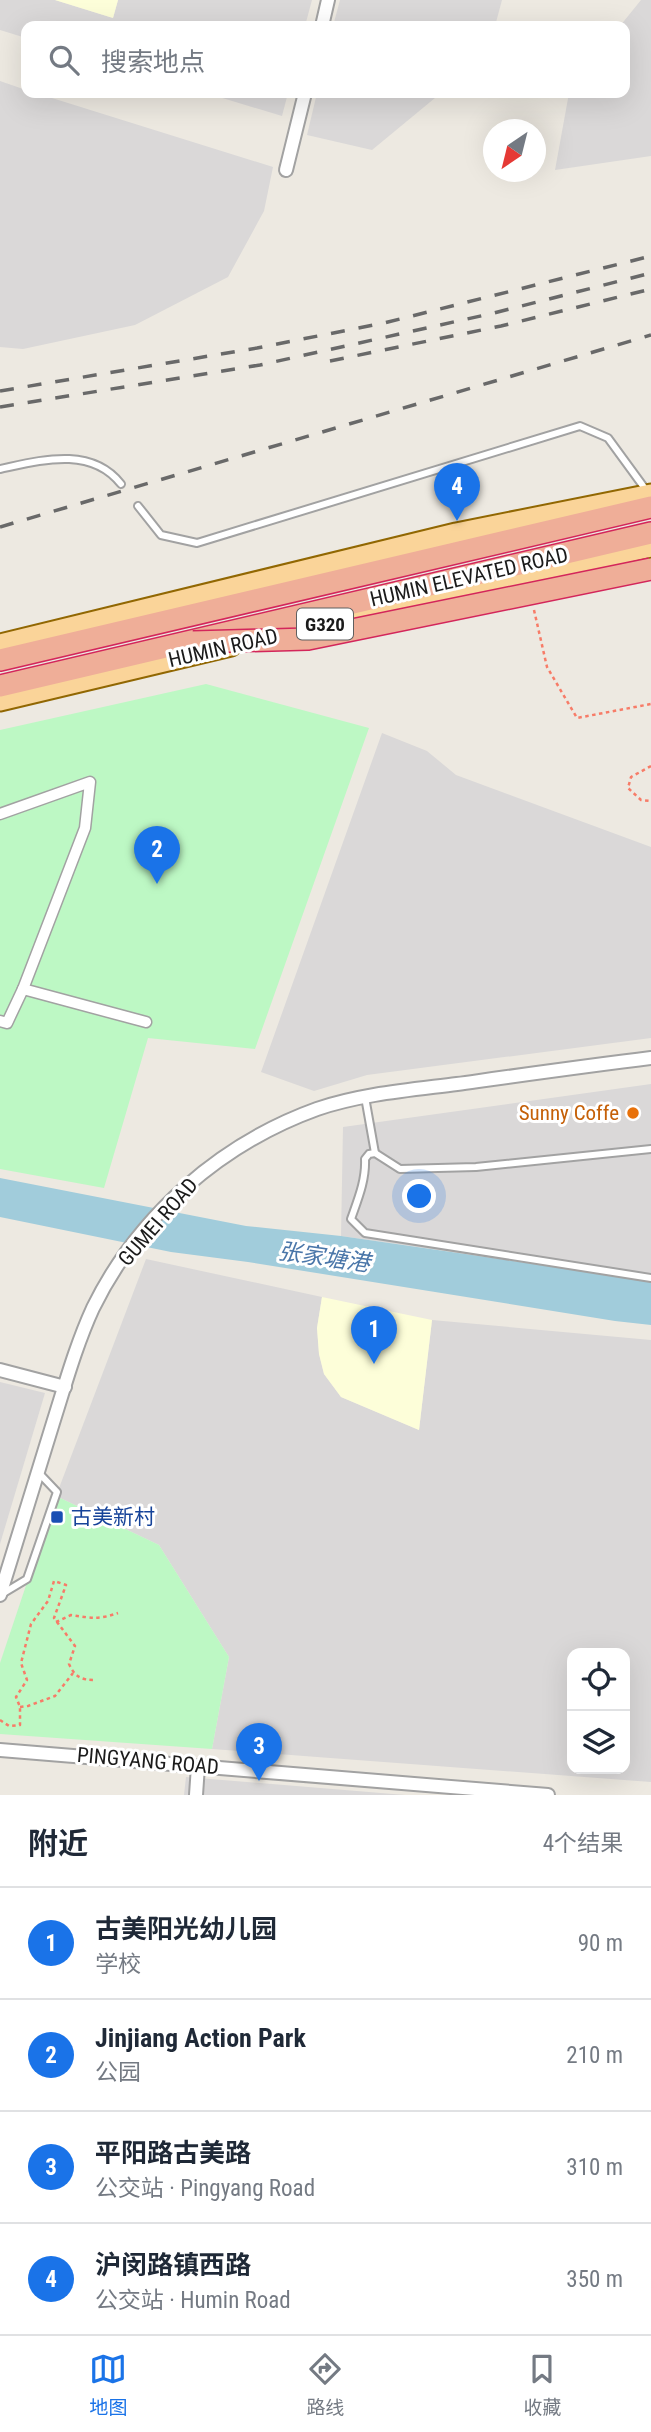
<!DOCTYPE html>
<html lang="zh">
<meta charset="utf-8">
<style>
body{margin:0;font-family:"Roboto Condensed","Noto Sans SC",sans-serif;background:#f6f6f7;color:#1f2937}
.controls{position:absolute;right:21px;bottom:21px;display:grid;overflow:hidden;border-radius:14px;box-shadow:0 7px 28px #0002}
.controls button{width:63px;height:63px;display:grid;place-items:center;padding:0;border:0;border-bottom:2px solid #e0e1e3;background:#fff;color:#1f2937;font:35px sans-serif}
.compass{position:absolute;left:483px;top:119px;width:63px;height:63px;border-radius:50%;background:#fff;box-shadow:0 7px 28px #0002;rotate:215deg}
.you{position:absolute;left:420px;top:1197px;width:24px;height:24px;margin:-18px;border:5px solid #fff;border-radius:50%;background:#1a73e8;box-shadow:0 0 0 10px #1a73e833}
.badge{display:grid;place-items:center;width:46px;height:46px;border-radius:50%;background:#1a73e8;color:#fff;font-size:23px;font-weight:700}
.pin{position:absolute;translate:-50% -58px;filter:drop-shadow(0 2px 4px #0008)}
.pin::after{content:'';position:absolute;top:37px;width:24px;height:21px;background:inherit;clip-path:polygon(0 0,100% 0,50% 100%)}
.list{margin:0;padding:0;list-style:none}
h2{display:flex;justify-content:space-between;align-items:center;height:91px;margin:0;padding:0 28px;font-size:30px}
h2 small{font-size:23px;font-weight:400;color:#747a83}
.list li{display:grid;grid-template-columns:46px 1fr auto;gap:21px;align-items:center;box-sizing:border-box;height:112px;padding:0 28px;border-top:2px solid #e0e1e3}
.list b{display:block;font-size:26px;white-space:nowrap}
.list p{margin:0;font-size:23px;white-space:nowrap;color:#747a83}
.list em{font-size:23px;font-style:normal;color:#747a83}
.icon{flex:none;width:38px;height:38px;fill:none;stroke:currentColor;stroke-width:2;stroke-linecap:round;stroke-linejoin:round}
.map{position:relative;flex:none;width:651px;height:1795px;overflow:hidden}
.search{position:absolute;background:#fff;box-shadow:0 7px 28px #0002;left:21px;right:21px;top:21px;height:77px;display:flex;align-items:center;gap:18px;box-sizing:border-box;padding:0 24px;border-radius:14px;color:#747a83;font-size:26px}
.sheet{height:539px;background:#fff}
nav{display:flex;justify-content:space-around;align-items:center;box-sizing:border-box;height:98px;border-top:2px solid #e0e1e3;background:#fff;font-size:19px;color:#747a83}
nav a{display:grid;justify-items:center;gap:4px}
nav .on{color:#1a73e8}
.map>svg:first-child{display:block}
.residential{fill:#dad8d8;fill-rule:evenodd}
.education{fill:#fdfed9}
.park{fill:#bdf8c4}
.water{fill:#a1ccdb}
.lines{fill:none;stroke-linecap:round;stroke-linejoin:round}
.service-casing{stroke:#a2a2a2;stroke-width:10}
.pedestrian-casing{stroke:#a2a2a2;stroke-width:13}
.minor-casing{stroke:#a2a2a2;stroke-width:16}
.primary-casing{stroke:#916702;stroke-width:23}
.trunk-casing{stroke:#d3265b;stroke-width:24}
.path{stroke:#f77c68;stroke-width:2.5;stroke-dasharray:3.5 3.5;stroke-linecap:butt}
.service{stroke:#fff;stroke-width:6}
.pedestrian{stroke:#fff;stroke-width:10}
.minor{stroke:#fff;stroke-width:12}
.primary{stroke:#fad499;stroke-width:19}
.trunk{stroke:#efae98;stroke-width:21}
.rail{stroke:#696969;stroke-width:3.5;stroke-dasharray:14 14;stroke-linecap:butt}
.trunk-bridge-casing{stroke:#d3265b;stroke-width:24;stroke-linecap:butt}
.trunk-bridge{stroke:#efae98;stroke-width:21}
.food-dot{fill:#e8710a;stroke:#fff;stroke-width:2.5}
.transit-dot{fill:#1a4fb4;stroke:#fff;stroke-width:2.5}
.labels{text-anchor:middle;stroke-width:6;stroke-linejoin:round;paint-order:stroke}
.shield{fill:#fff;stroke:#5f5f5f;stroke-width:2}
.shield-label{font-size:19px;font-weight:bold;fill:#1b1b1b}
.street-label{font-size:21px;fill:#1b1b1b;stroke:#fff}
.food-label{font-size:21px;fill:#c56008;stroke:#fff;text-anchor:end}
.transit-label{font-size:21px;fill:#164399;stroke:#fff;text-anchor:start}
.water-label{font-size:23px;font-style:italic;fill:#4a76a9;stroke:#fff}
</style>
<div class="map">
<svg width="651" height="1795" viewBox="0 0 651 1795">
<rect width="100%" height="100%" fill="#ede9e1"/>
<g class="residential">
<path d="M0 0H55L113 18 118 0H312L305 26H26V38L0 30Z"/>
<path d="M340 0H502L495 26H333Z"/>
<path d="M641 0H651V156L555 170 569 93H625V26H620Z"/>
<path d="M0 81 26 90V93H36L273 167 264 211 228 277 135 325 23 349 0 347Z"/>
<path d="M206 93H288L282 116Z"/>
<path d="M317 93H441L372 150 307 135Z"/>
<path d="M382 733 427 751 456 775 651 847V1038L367 1075 314 1091 261 1072Z"/>
<path d="M651 1084V1281L341 1236 343 1127Z"/>
<path d="M146 1259 322 1297 317 1328 319 1354 324 1374 341 1397 419 1430 432 1320 651 1340V1782L212 1749 229 1657 159 1545 56 1496ZM572 1653H625V1769H572Z"/>
<path d="M0 1382 45 1393 0 1544Z"/>
<path d="M186 1777 405 1795H184Z"/>
</g>
<g class="education">
<path d="M55 0H118L113 18Z"/>
<path d="M322 1297 432 1320 419 1430 341 1397 324 1374 319 1354 317 1328Z"/>
</g>
<g class="park">
<path d="M206 684 369 728 255 1049 148 1038 104 1188 0 1169V730Z"/>
<path d="M56 1496 159 1545 229 1657 212 1749 0 1734V1663Z"/>
</g>
<path class="water" d="M0 1178 246 1226 341 1236 651 1281V1325L615 1321 248 1262 171 1252 0 1217Z"/>
<g class="lines">
<g class="service-casing">
<g id="service">
<path d="M0 469C42 460 91 446 121 484"/>
<path d="M138 506 161 535 197 543 580 426 608 438 646 490"/>
<path d="M365 1097 375 1153"/>
<path d="M651 1149 476 1167 400 1169 375 1153 369 1154 365 1159C366 1180 358 1199 351 1219L365 1233 651 1278"/>
<path d="M2 1594 27 1579 57 1492 38 1472"/>
</g>
</g>
<g class="pedestrian-casing">
<g id="pedestrian">
<path d="M0 814 90 782 85 828 23 989 7 1023 0 1021"/>
<path d="M23 989 146 1022"/>
</g>
</g>
<g class="minor-casing">
<g id="minor">
<path d="M322 26 328 0"/>
<path d="M286 170 305 93"/>
<path d="M0 1370 65 1387"/>
<path d="M0 1595C18 1538 35 1480 53 1423 65 1385 76 1345 93 1308 138 1216 220 1144 317 1109 361 1094 410 1090 457 1084 522 1075 586 1066 651 1058"/>
<path d="M0 1750 548 1795"/>
<path d="M196 1795 198 1766"/>
</g>
</g>
<g class="primary-casing">
<g id="primary">
<path d="M280 634 651 547"/>
<path d="M0 644 456 533 651 494"/>
<path d="M0 701 231 646"/>
</g>
</g>
<g class="trunk-casing">
<g id="trunk">
<path d="M0 660 651 507"/>
<path d="M0 686 651 533"/>
</g>
</g>
<g class="path">
<path d="M534 610 547 667 577 718 651 704"/>
<path d="M651 766 631 777 628 788 641 800 651 801"/>
<path d="M56 1622 71 1615C92 1618 98 1620 118 1613"/>
<path d="M20 1707 28 1706 55 1696 73 1673"/>
<path d="M0 1720 9 1726 20 1725V1707L16 1697 27 1680 21 1663 31 1624 48 1601 54 1581 66 1585 54 1618 75 1646 69 1664C75 1677 81 1680 95 1680"/>
</g>
<use href="#service" class="service"/>
<use href="#pedestrian" class="pedestrian"/>
<use href="#minor" class="minor"/>
<use href="#primary" class="primary"/>
<use href="#trunk" class="trunk"/>
<g class="rail">
<path d="M330 361 501 326 651 289"/>
<path d="M0 391 257 348 384 323 651 256"/>
<path d="M0 407 260 365 494 313 651 273"/>
<path d="M0 527 651 335"/>
</g>
<g class="trunk-bridge-casing">
<path id="trunk-bridge" d="M193 642 308 639 651 569"/>
</g>
<use href="#trunk-bridge" class="trunk-bridge"/>
</g>
<circle class="food-dot" cx="633" cy="1113" r="7"/>
<rect class="transit-dot" x="50" y="1510" width="14" height="14" rx="3.5"/>
<g class="labels">
<rect class="shield" x="297" y="608.5" width="56" height="31" rx="5"/>
<g class="shield-label">
<text x="325" y="631">G320</text>
</g>
<g class="street-label">
<text transform="translate(469 577) rotate(-13)" y="7">HUMIN ELEVATED ROAD</text>
<text transform="translate(223 648) rotate(-13)" y="7">HUMIN ROAD</text>
<text transform="translate(158 1222) rotate(-49)" y="7">GUMEI ROAD</text>
<text transform="translate(148 1761) rotate(5)" y="7">PINGYANG ROAD</text>
</g>
<g class="food-label">
<text x="619" y="1120">Sunny Coffe</text>
</g>
<g class="transit-label">
<text x="71" y="1524">古美新村</text>
</g>
<g class="water-label">
<text transform="translate(324 1257) rotate(8)" y="8">张家塘港</text>
</g>
</g>
</svg>
<div class="controls">
<button><svg class="icon" aria-label="locate" viewBox="0 0 24 24"><circle cx="12" cy="12" r="6"/><path d="M12 2v4M12 18v4M2 12h4M18 12h4"/></svg></button>
<button><svg class="icon" aria-label="layers" viewBox="0 0 24 24"><path d="M12 4l9 5-9 5-9-5zM3 14l9 5 9-5"/></svg></button>
</div>
<svg class="compass" viewBox="-18 -18 36 36"><path d="M0-13l5 13h-10z" fill="#e53935"/><path d="M0 13l5-13h-10z" fill="#747a83"/></svg>
<div class="you"></div>
<div class="pin badge" style="left:374px;top:1364px">1</div>
<div class="pin badge" style="left:157px;top:884px">2</div>
<div class="pin badge" style="left:259px;top:1781px">3</div>
<div class="pin badge" style="left:457px;top:521px">4</div>
<div class="search"><svg class="icon" aria-label="search" viewBox="0 0 24 24"><circle cx="10" cy="10" r="6"/><path d="M15 15l6 6"/></svg>搜索地点</div>
</div>
<section class="sheet">
<h2>附近<small>4个结果</small></h2>
<ul class="list">
<li><span class="badge">1</span><div><b>古美阳光幼儿园</b><p>学校</p></div><em>90 m</em></li>
<li><span class="badge">2</span><div><b>Jinjiang Action Park</b><p>公园</p></div><em>210 m</em></li>
<li><span class="badge">3</span><div><b>平阳路古美路</b><p>公交站 · Pingyang Road</p></div><em>310 m</em></li>
<li><span class="badge">4</span><div><b>沪闵路镇西路</b><p>公交站 · Humin Road</p></div><em>350 m</em></li>
</ul>
</section>
<nav>
<a class="on"><svg class="icon" aria-label="map" viewBox="0 0 24 24"><path d="M3 6l6-2 6 2 6-2v14l-6 2-6-2-6 2zM9 4v14M15 6v14"/></svg>地图</a>
<a><svg class="icon" aria-label="directions" viewBox="0 0 24 24"><path d="M12 3l9 9-9 9-9-9zM9 14v-3h6M13 9l2 2-2 2"/></svg>路线</a>
<a><svg class="icon" aria-label="saved" viewBox="0 0 24 24"><path d="M7 4h10v16l-5-4-5 4z"/></svg>收藏</a>
</nav>
